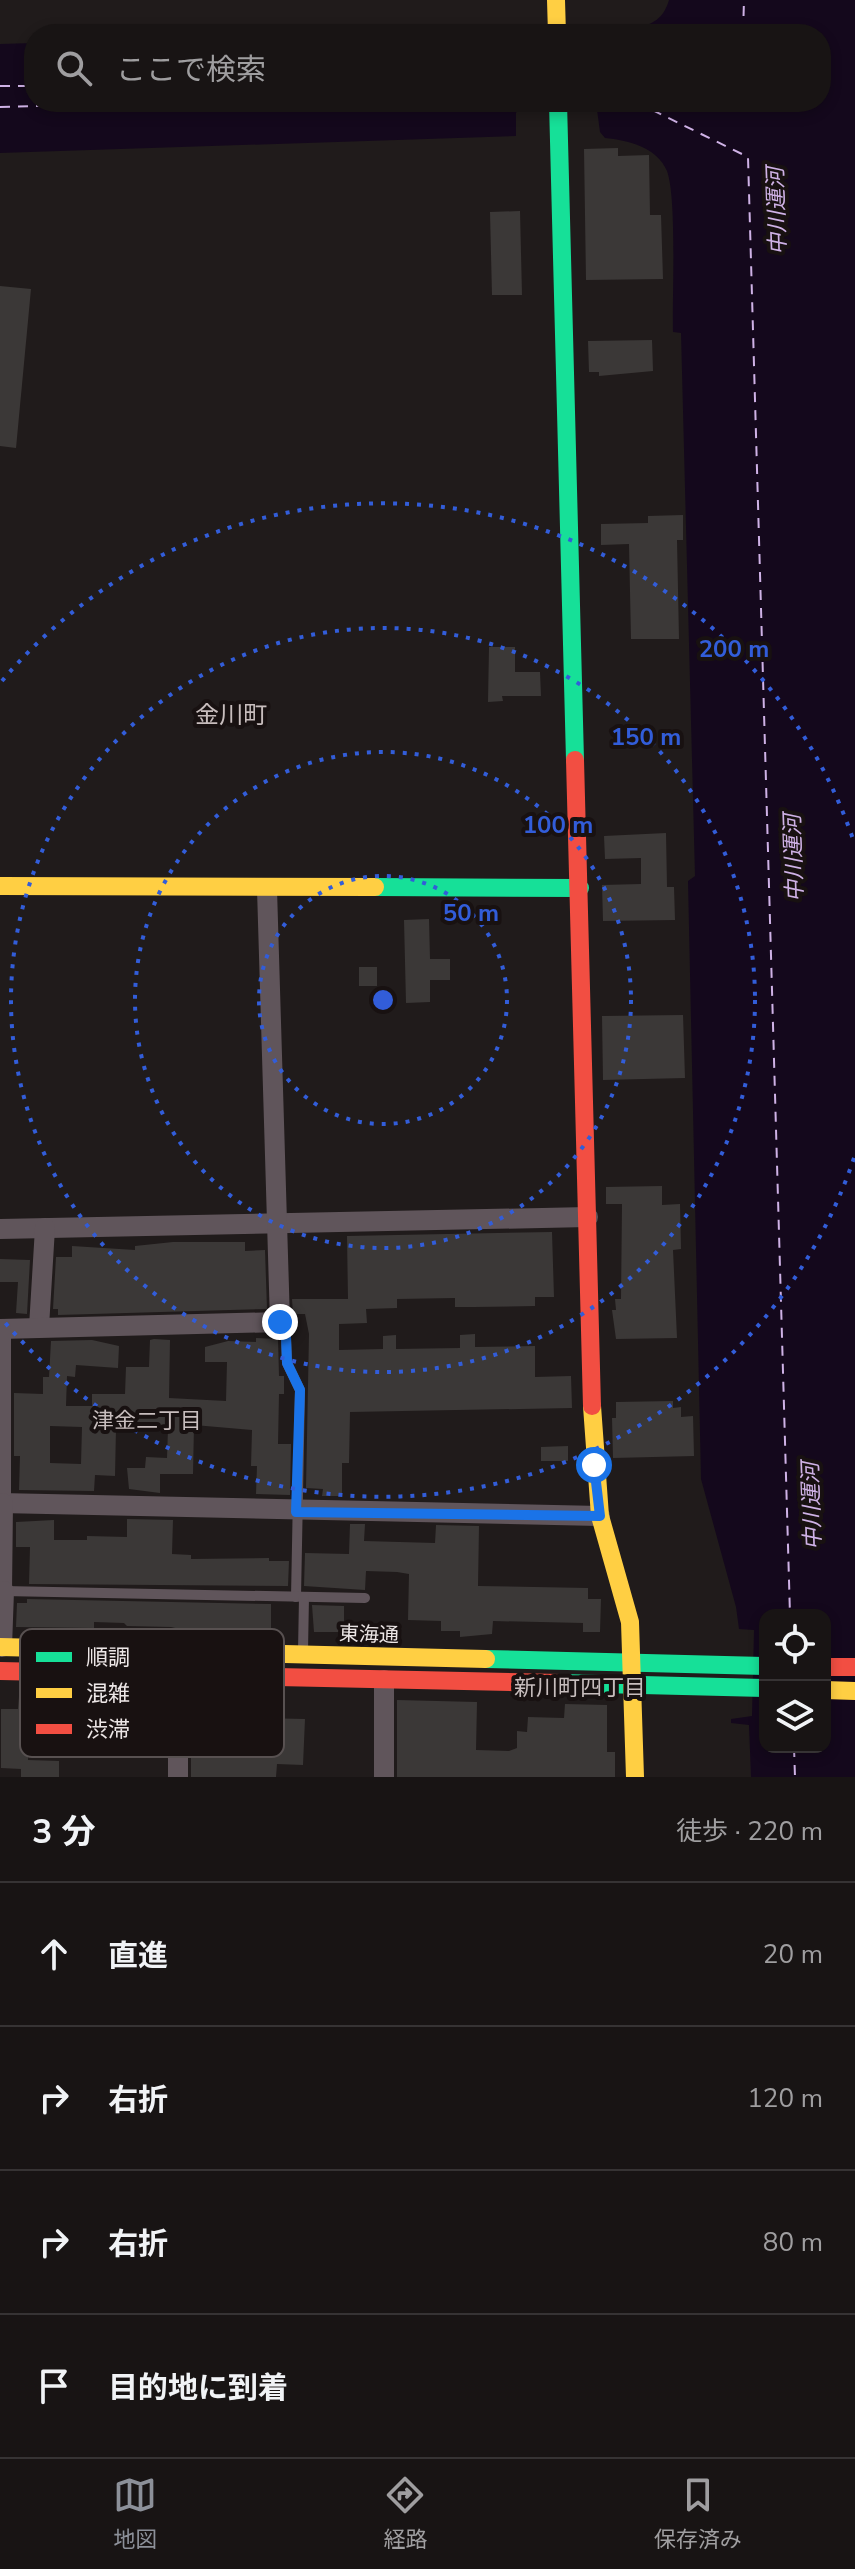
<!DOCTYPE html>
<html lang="ja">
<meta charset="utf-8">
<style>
body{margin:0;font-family:"Nunito Sans","Noto Sans JP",sans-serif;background:#252122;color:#f1f3f6}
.controls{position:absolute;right:24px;bottom:24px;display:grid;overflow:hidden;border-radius:16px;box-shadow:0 4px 12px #0003}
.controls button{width:72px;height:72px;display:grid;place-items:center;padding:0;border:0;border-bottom:2px solid #363334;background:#181414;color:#f1f3f6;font:40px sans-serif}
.stop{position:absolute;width:24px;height:24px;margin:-18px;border:6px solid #1a73e8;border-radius:50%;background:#fff}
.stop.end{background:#1a73e8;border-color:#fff;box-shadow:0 2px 8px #0008}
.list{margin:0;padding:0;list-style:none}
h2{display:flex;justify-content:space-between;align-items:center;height:104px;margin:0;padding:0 32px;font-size:34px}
h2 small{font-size:26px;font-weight:400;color:#9f9ea0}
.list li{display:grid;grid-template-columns:52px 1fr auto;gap:24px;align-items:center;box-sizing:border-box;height:144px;padding:0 32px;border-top:2px solid #363334}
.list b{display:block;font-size:30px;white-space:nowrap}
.list em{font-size:26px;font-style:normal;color:#9f9ea0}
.icon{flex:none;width:44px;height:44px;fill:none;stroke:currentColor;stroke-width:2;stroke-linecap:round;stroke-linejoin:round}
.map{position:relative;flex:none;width:855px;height:1777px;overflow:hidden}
.search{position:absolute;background:#181414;box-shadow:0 4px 12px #0003;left:24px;right:24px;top:24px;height:88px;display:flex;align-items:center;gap:20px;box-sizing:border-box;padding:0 28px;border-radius:32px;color:#9f9ea0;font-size:30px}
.sheet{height:680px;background:#181414}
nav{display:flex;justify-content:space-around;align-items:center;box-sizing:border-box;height:112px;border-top:2px solid #363334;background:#181414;font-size:22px;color:#9f9ea0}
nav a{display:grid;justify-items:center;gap:4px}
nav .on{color:#8c9099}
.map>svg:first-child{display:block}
.water{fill:#14081c;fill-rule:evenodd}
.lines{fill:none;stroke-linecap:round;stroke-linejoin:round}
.ferry{stroke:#cfb2e6;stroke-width:2;stroke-dasharray:10 8;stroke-linecap:butt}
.building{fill:#3b3837;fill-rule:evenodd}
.lane{stroke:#60555b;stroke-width:10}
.street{stroke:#60555b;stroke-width:20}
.fast{stroke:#16e098;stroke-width:18}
.slow{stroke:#ffcf43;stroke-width:18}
.jam{stroke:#f24e42;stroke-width:18}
.route{stroke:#1a73e8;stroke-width:10}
.ring{fill:none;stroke:#325dd9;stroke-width:4;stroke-dasharray:4 8}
.labels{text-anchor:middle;stroke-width:8;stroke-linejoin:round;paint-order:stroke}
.street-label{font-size:20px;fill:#ece6e6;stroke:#181111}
.water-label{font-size:22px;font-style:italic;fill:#cfb2e6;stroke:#181111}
.neighbourhood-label{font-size:22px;fill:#c7bdbd;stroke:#181111}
.quarter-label{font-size:24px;fill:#c7bdbd;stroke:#181111}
.key{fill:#181111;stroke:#585151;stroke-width:2}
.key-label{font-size:22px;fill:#ece6e6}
.centre{fill:#325dd9;stroke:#181111;stroke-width:4}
.ring-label{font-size:24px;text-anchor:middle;font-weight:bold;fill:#325dd9;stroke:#181111;stroke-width:8;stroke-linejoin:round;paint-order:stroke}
</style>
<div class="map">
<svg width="855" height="1777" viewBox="0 0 855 1777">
<rect width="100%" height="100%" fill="#201b1b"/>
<g class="water">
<path d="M669 0H855V1777H751L749 1725 731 1723V1719L752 1716 754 1630 739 1629 736 1607 701 1479 688 881 695 876 681 333 673 332C672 297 677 199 667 171 657 147 627 140 605 138L600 132 596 102H821V34H599C623 22 658 38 669 0ZM765 1615H825V1747H765Z"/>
<path d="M34 43V102H522L516 113V136L0 153V44Z"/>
</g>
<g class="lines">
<g class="ferry">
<path d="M743 34 744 0"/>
<path d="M0 86H34"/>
<path d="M636 102 748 157 790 1615"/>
<path d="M0 107 186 102"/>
<path d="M794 1747 795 1777"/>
</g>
</g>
<g class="building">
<path d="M618 148V156L649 155 650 215H661L663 279 586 280 584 149Z"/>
<path d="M520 211 522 295H492L490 212Z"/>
<path d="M0 286 31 289 16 448 0 446Z"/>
<path d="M652 340 653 371 599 376V372H589L588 341Z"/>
<path d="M683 515V540H677L679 639H631L629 544 601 545V524L648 523V516Z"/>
<path d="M489 647H515V672H540L541 696H502L503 701 488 702Z"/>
<path d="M666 833 667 887H674L675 920 603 921 602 885 641 884V858L605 859 604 836Z"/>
<path d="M429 919 430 959H450V980H430V1002L406 1003 404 920Z"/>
<rect x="359" y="967" width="18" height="19"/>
<path d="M683 1015 685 1078 603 1080 602 1016Z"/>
<path d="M662 1186V1205L680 1204 681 1249 673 1250 677 1338 616 1339 612 1310H616L615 1299H621L622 1204H606V1187Z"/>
<path d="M552 1232 554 1297H535V1306L473 1307H455V1298L397 1299V1308L366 1309 367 1323 339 1324V1350L383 1349V1336L396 1335V1349L460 1348V1335L475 1334V1347L535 1346V1377L571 1376 572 1408 350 1412 349 1463H342V1496H322L323 1489 306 1488 309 1334 305 1314H293L292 1299H348L347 1236Z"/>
<path d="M173 1242H245V1251L265 1250 267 1309 58 1315V1309H53L56 1257H72V1246L135 1250V1246Z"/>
<path d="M0 1259 30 1260 27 1314 16 1313 18 1282H0Z"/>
<path d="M256 1338 278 1339 279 1376H284V1394H279L278 1444H291L290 1495 256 1494 257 1466H251L252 1430 194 1425 193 1474H160V1493L129 1489 127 1468H145L146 1457 167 1458 168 1429 116 1428 115 1476 95 1475 94 1491 19 1490 20 1456H14V1393L43 1394V1377H49L51 1341 92 1340 119 1346 118 1368 76 1365 75 1377 67 1376 66 1406H92V1394H125L126 1367H149L150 1340 154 1339 170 1340 169 1398 226 1401 227 1362H205V1347L228 1341 256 1342ZM50 1426 82 1427 81 1464 50 1463Z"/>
<path d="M673 1401V1408L681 1407V1417L693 1416 694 1456 613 1458 612 1418H616V1402Z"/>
<path d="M568 1446V1461H541V1447Z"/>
<path d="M127 1519 173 1520 172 1554 191 1555V1559L269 1558V1561H289L288 1586 29 1584 30 1547H16V1522L54 1520V1540H87V1536L127 1537Z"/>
<path d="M350 1524H365L364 1541 435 1543 436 1525 479 1526 478 1586 588 1588V1599H601L600 1632H583V1623L493 1621 492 1634 460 1637V1631H441V1621L408 1620 409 1574 397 1572 366 1571 365 1590 304 1586 305 1553 349 1554Z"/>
<path d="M27 1599 271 1604V1634L188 1631 171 1627 127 1626 124 1623 94 1622V1628L16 1627 17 1603H27Z"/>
<path d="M312 1605 344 1606V1632H314Z"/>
<path d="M19 1696H31L28 1760 59 1761V1777H21V1769L1 1768V1709H18Z"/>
<path d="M397 1700 477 1702 476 1750 509 1751 517 1748V1731L527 1732 528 1717 564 1718 565 1704 607 1705V1752H615V1777H397Z"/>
<path d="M242 1711H259V1718L305 1719 303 1765 277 1764 276 1777H191V1745H241Z"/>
</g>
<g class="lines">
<g class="lane">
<path d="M280 1322 286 1337 287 1363 300 1390 296 1597"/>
<path d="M3 1591 365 1598"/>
<path d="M303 1651 304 1597"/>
</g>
<g class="street">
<path d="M0 1229 588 1217"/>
<path d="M39 1327 45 1228"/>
<path d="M0 1329 280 1322 267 889"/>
<path d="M0 1503 600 1516"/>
<path d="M1 1503V1329"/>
<path d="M2 1591 3 1503"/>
<path d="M2 1647 4 1591"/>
<path d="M178 1777V1665"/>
<path d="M384 1777V1680"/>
</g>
<g class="fast">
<path d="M558 102 575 760"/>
<path d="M375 887 580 888"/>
<path d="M486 1659 765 1666"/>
<path d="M560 1683 765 1688"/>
</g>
<g class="slow">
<path d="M556 0 557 34"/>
<path d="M0 886 375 887"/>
<path d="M592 1406 600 1516 630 1622 635 1777"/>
<path d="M0 1647 486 1659"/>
<path d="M825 1690 855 1691"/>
</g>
<g class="jam">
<path d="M575 760 592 1406"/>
<path d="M825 1667H855"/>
<path d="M0 1671 560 1683"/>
</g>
</g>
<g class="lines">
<path class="route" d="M280 1322 286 1337 287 1363 300 1390 296 1512 600 1516 594 1465"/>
</g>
<g class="ring">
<circle cx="383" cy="1000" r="124"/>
<circle cx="383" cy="1000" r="248"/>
<circle cx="383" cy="1000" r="372"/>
<path d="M854 1158A497 497 0 0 1 2 1319M2 681A497 497 0 0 1 854 842"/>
</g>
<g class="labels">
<g class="street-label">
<text transform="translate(369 1634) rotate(2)" y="7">東海通</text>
</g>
<g class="water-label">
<text transform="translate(776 211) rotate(-92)" y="8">中川運河</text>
<text transform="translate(793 858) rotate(-92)" y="8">中川運河</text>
<text transform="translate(811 1506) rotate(-92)" y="8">中川運河</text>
</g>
<g class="neighbourhood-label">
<text x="147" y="1428">津金二丁目</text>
<text x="580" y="1695">新川町四丁目</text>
</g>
<g class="quarter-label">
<text x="231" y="723">金川町</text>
</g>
</g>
<rect x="20" y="1629" width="264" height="128" rx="12" class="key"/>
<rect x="36" y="1652" width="36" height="10" fill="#16e098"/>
<rect x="36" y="1688" width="36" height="10" fill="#ffcf43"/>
<rect x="36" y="1724" width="36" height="10" fill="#f24e42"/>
<g class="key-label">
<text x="86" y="1665">順調</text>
<text x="86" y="1701">混雑</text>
<text x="86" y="1737">渋滞</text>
</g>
<circle cx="383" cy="1000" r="12" class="centre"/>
<g class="ring-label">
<text x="734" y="657">200 m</text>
<text x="646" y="745">150 m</text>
<text x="558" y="833">100 m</text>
<text x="471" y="921">50 m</text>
</g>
</svg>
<div class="controls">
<button><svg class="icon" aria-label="locate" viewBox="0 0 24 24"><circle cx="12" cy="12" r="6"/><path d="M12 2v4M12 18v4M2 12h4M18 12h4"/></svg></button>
<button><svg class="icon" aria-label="layers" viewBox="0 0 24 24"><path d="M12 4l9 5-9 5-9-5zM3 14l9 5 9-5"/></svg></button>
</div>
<div class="stop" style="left:594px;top:1465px"></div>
<div class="stop end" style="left:280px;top:1322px"></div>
<div class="search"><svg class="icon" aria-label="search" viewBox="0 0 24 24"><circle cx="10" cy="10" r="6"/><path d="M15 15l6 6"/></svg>ここで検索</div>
</div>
<section class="sheet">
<h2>3 分<small>徒歩 · 220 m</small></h2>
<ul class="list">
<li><svg class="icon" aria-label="ahead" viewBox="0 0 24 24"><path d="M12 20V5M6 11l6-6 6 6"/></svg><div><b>直進</b></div><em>20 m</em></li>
<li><svg class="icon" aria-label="right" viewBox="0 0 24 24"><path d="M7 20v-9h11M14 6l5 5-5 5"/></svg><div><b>右折</b></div><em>120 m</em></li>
<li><svg class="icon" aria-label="right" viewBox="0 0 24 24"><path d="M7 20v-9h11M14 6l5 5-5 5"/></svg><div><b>右折</b></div><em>80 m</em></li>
<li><svg class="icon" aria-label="arrive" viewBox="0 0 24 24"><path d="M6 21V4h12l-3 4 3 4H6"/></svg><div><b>目的地に到着</b></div></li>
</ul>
</section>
<nav>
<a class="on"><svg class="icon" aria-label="map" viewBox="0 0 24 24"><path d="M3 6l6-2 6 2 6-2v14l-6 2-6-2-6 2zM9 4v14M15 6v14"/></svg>地図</a>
<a><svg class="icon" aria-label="directions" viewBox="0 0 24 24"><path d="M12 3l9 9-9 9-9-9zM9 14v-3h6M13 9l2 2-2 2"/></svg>経路</a>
<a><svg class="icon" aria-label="saved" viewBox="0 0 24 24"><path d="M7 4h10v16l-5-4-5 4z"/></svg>保存済み</a>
</nav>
